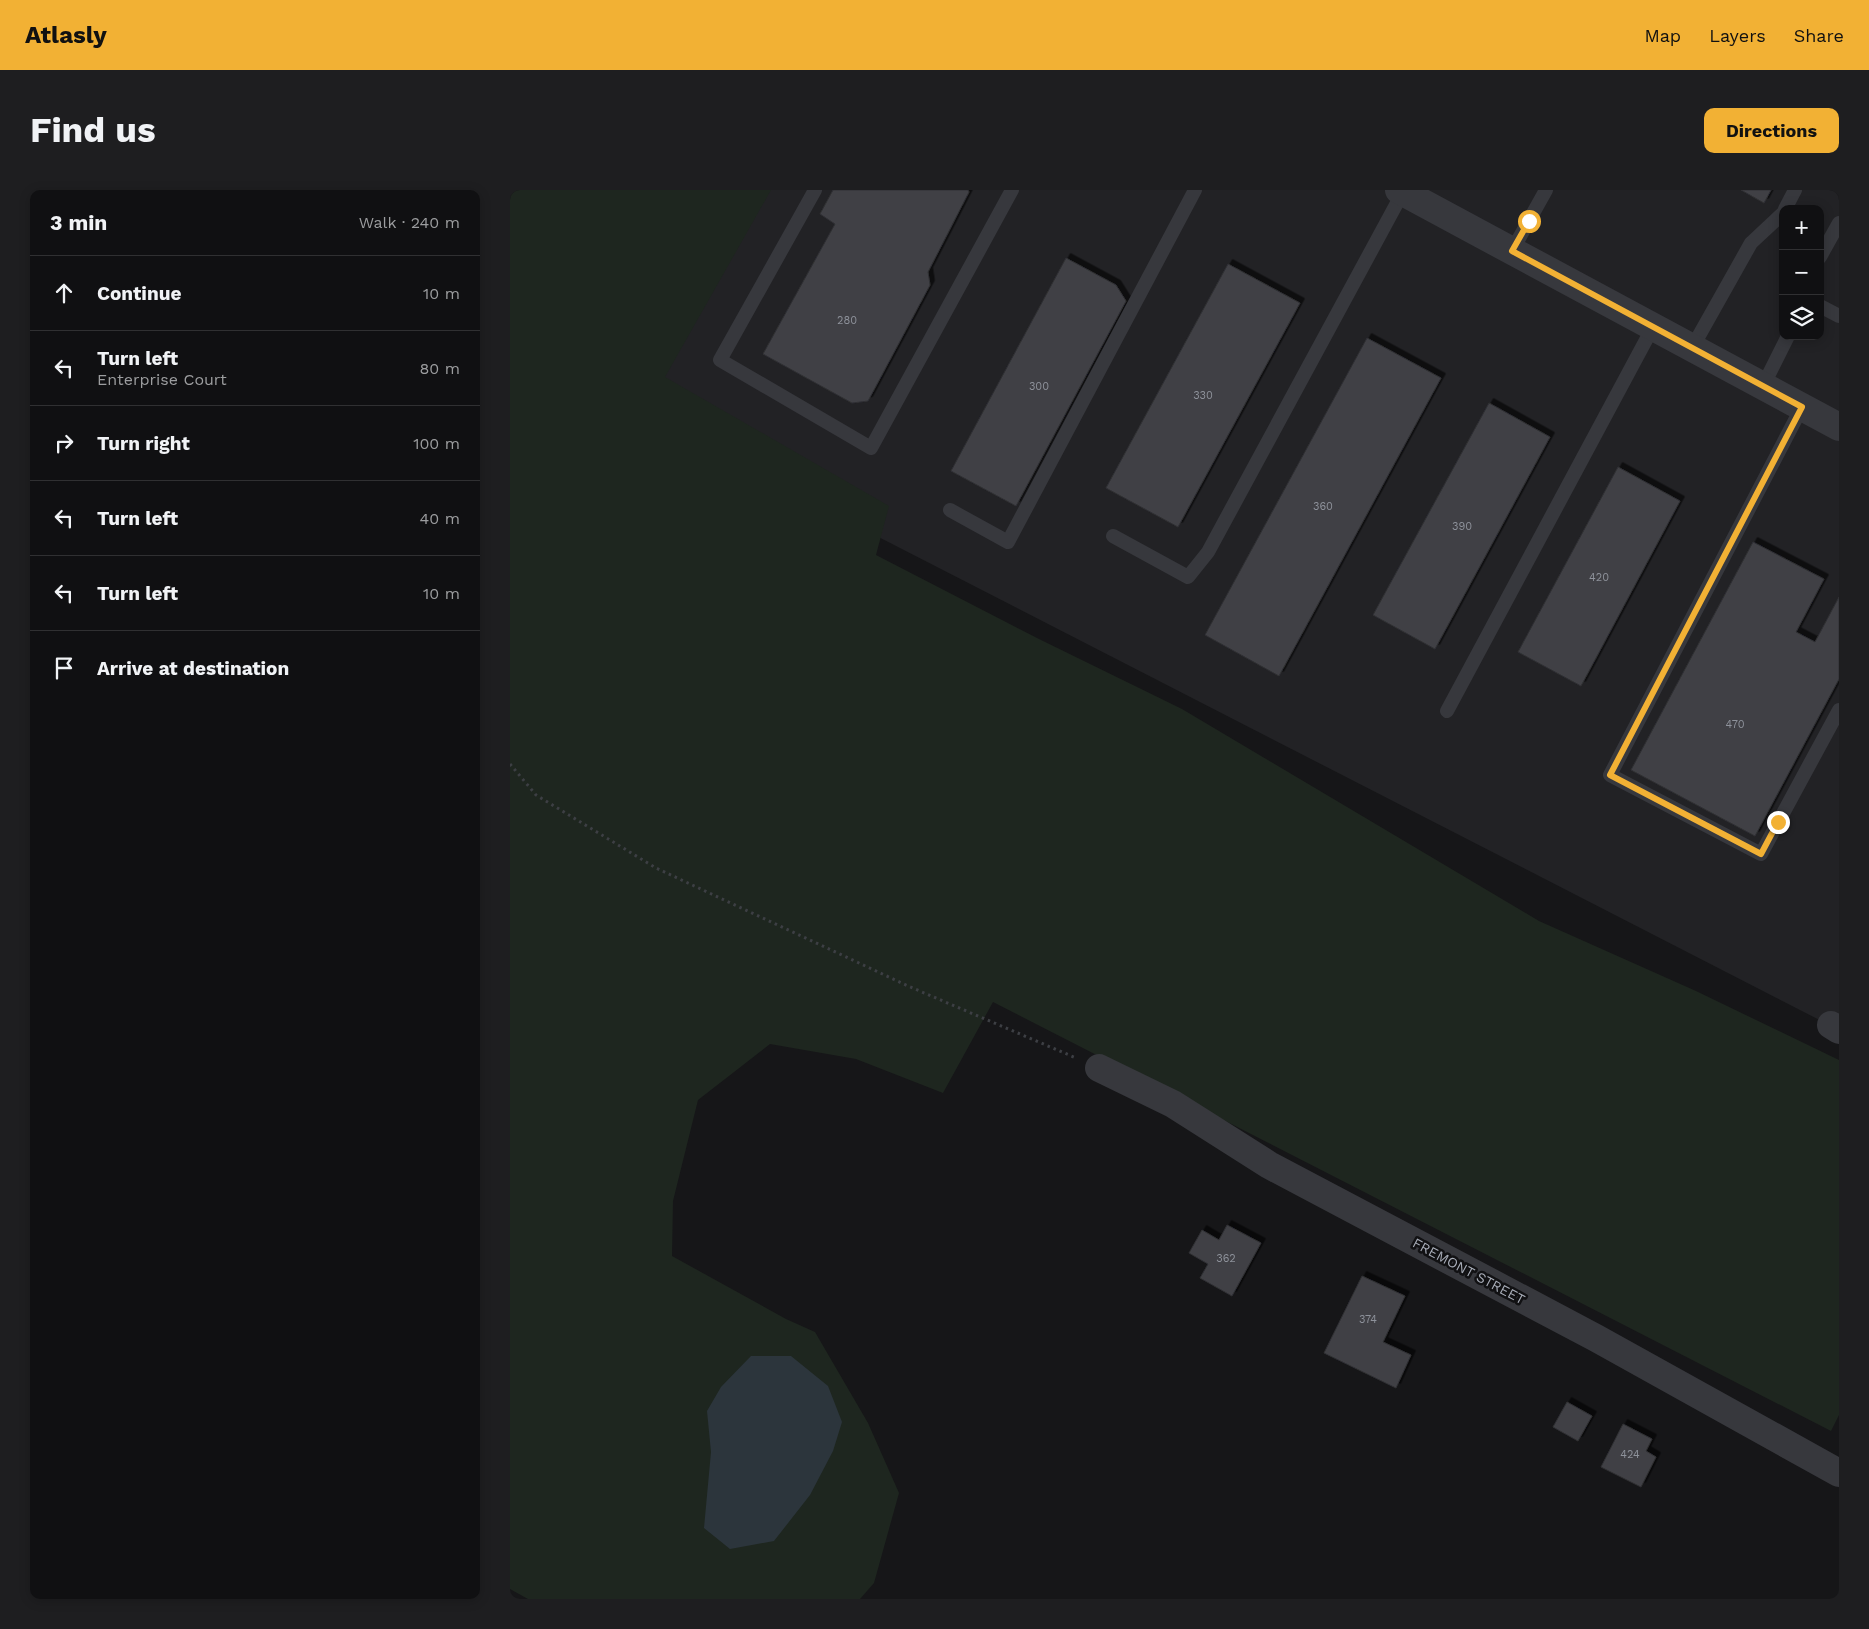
<!DOCTYPE html>
<html lang="en">
<head>
<meta charset="utf-8">
<style>
  :root { --surface:#101012; --page:#1e1e20; --text:#f1f3f6; --muted:#9c9d9f; --line:#303032; --accent:#f2b134 }
  body { margin:0; font-family:"Work Sans",sans-serif; background:var(--page); color:var(--text) }
  .controls { position:absolute; right:15px; top:15px; display:grid; overflow:hidden; border-radius:10px; box-shadow:0 2px 12px #0003 }
  .controls button { width:45px; height:45px; display:grid; place-items:center; padding:0; border:0; border-bottom:1px solid var(--line); background:var(--surface); color:var(--text); font:25px sans-serif }
  .stop { position:absolute; width:15px; height:15px; margin:-11px; border:4px solid #f2b134; border-radius:50%; background:#fff }
  .stop.end { background:#f2b134; border-color:#fff; box-shadow:0 1px 5px #0008 }
  .list { margin:0; padding:0; list-style:none }
  h2 { display:flex; justify-content:space-between; align-items:center; height:65px; margin:0; padding:0 20px; font-size:21px }
  h2 small { font-size:16px; font-weight:400; color:var(--muted) }
  .list li { display:grid; grid-template-columns:32px 1fr auto; gap:15px; align-items:center; box-sizing:border-box; height:75px; padding:0 20px; border-top:1px solid var(--line) }
  .list b { display:block; font-size:19px; white-space:nowrap }
  .list p { margin:0; font-size:16px; white-space:nowrap; color:var(--muted) }
  .list em { font-size:16px; font-style:normal; color:var(--muted) }
  .icon { flex:none; width:28px; height:28px; fill:none; stroke:currentColor; stroke-width:2; stroke-linecap:round; stroke-linejoin:round }
  .map { position:relative; flex:none; width:1329px; height:1409px; overflow:hidden; border-radius:10px }
  header { display:flex; align-items:center; gap:30px; box-sizing:border-box; height:70px; padding:0 25px; background:var(--accent); color:#111 }
  header strong { font-size:24px }
  nav { display:flex; gap:28px; margin-inline-start:auto; font-size:18px }
  .intro { display:flex; align-items:center; justify-content:space-between; box-sizing:border-box; height:120px; padding:0 30px }
  h1 { margin:0; font-size:35px }
  .button { padding:12px 22px; border-radius:10px; background:var(--accent); color:#111; font-size:18px; font-weight:700 }
  main { display:flex; gap:30px; padding:0 30px }
  aside { flex:1; background:var(--surface); border-radius:10px; box-shadow:0 2px 12px #0003 }
  .map>svg:first-child { display:block }
</style>
</head>
<body>
<header>
<strong>Atlasly</strong>
<nav><a>Map</a><a>Layers</a><a>Share</a></nav>
</header>
<div class="intro"><h1>Find us</h1><a class="button">Directions</a></div>
<main>
<aside>
<h2>3 min<small>Walk · 240 m</small></h2>
<ul class="list">
<li><svg class="icon" aria-label="ahead" viewBox="0 0 24 24"><path d="M12 20V5M6 11l6-6 6 6"/></svg><div><b>Continue</b></div><em>10 m</em></li>
<li><svg class="icon" aria-label="left" viewBox="0 0 24 24"><path d="M17 20v-9H6M10 6l-5 5 5 5"/></svg><div><b>Turn left</b><p>Enterprise Court</p></div><em>80 m</em></li>
<li><svg class="icon" aria-label="right" viewBox="0 0 24 24"><path d="M7 20v-9h11M14 6l5 5-5 5"/></svg><div><b>Turn right</b></div><em>100 m</em></li>
<li><svg class="icon" aria-label="left" viewBox="0 0 24 24"><path d="M17 20v-9H6M10 6l-5 5 5 5"/></svg><div><b>Turn left</b></div><em>40 m</em></li>
<li><svg class="icon" aria-label="left" viewBox="0 0 24 24"><path d="M17 20v-9H6M10 6l-5 5 5 5"/></svg><div><b>Turn left</b></div><em>10 m</em></li>
<li><svg class="icon" aria-label="arrive" viewBox="0 0 24 24"><path d="M6 21V4h12l-3 4 3 4H6"/></svg><div><b>Arrive at destination</b></div></li>
</ul>
</aside>
<div class="map">
<svg width="1329" height="1409" viewBox="0 0 1329 1409">
  <defs>
    <filter id="shadow"><feDropShadow dx="4.5" dy="-4.5" stdDeviation="0" flood-color="#0009"/></filter>
  </defs>
  <rect width="100%" height="100%" fill="#161618"/>
  <path fill="#222225" fill-rule="evenodd" d="M245,0H1329V840L123,221ZM1273,19H1310V146H1273Z"/>
  <path fill="#1e261f" d="M0,0H261L155,187L379,316L366,365L529,449L672,519L1029,731L1186,801L1329,870V1225L1321,1241L483,812L433,903L346,869L260,854L188,910L163,1011L162,1066L276,1129L305,1142L358,1233L389,1303L364,1393L350,1409H18L0,1399Z"/>
  <path fill="#2c353c" d="M241,1166H281L318,1196L332,1232L323,1261L300,1305L264,1351L220,1359L194,1338L201,1262L197,1221L211,1197Z"/>
  <path fill="#404145" stroke="#303034" filter="url(#shadow)" d="M323,0H458L459,2L418,82L420,95L358,211L342,213L253,164L325,34L310,24Z
    M1231,0H1261L1254,13Z
    M556,68L606,95L616,111L506,316L441,281Z
    M718,74L790,113L668,337L596,298Z
    M857,148L931,188L769,486L695,445Z
    M979,213L1040,247L925,459L863,425Z
    M1108,277L1170,311L1071,496L1008,462Z
    M1243,352L1314,389L1286,442L1305,452L1329,407V489L1245,646L1121,580Z
    M717,1035L751,1053L722,1106L690,1088L698,1074L679,1063L692,1040L709,1050Z
    M852,1086L895,1106L873,1152L901,1165L886,1198L814,1163Z
    M1057,1212L1082,1226L1068,1251L1043,1237Z
    M1113,1234L1142,1249L1136,1261L1146,1267L1131,1297L1091,1277Z"/>
  <g fill="none" stroke-linecap="round" stroke-linejoin="round">
    <path stroke="#3d3f44" stroke-width="3" stroke-dasharray="2.5 4" stroke-linecap="butt" d="M0,574L26,605L146,678L398,796L566,868"/>
    <path stroke="#37383d" stroke-width="14" d="M305,0L210,170L361,258L502,0
      M1275,19L1285,0
      M1002,61L1036,0
      M1310,67L1329,33
      M1310,116L1329,126
      M1182,158L1241,53L1273,23
      M1253,196L1278,146
      M1292,217L1100,585L1251,664L1329,520
      M440,320L498,352L685,0
      M603,346L678,387L698,362L893,2
      M937,521L1143,137"/>
    <path stroke="#37383d" stroke-width="28" d="M889,0L1329,237
      M1321,835L1329,840
      M589,878L663,914L759,975L1086,1148L1329,1283"/>
  </g>
  <g fill="none" stroke-linecap="round" stroke-linejoin="round">
    <path stroke="#f2b134" stroke-width="6" d="M1019,31L1002,61L1292,217L1100,585L1251,664L1268,632"/>
  </g>
  <g text-anchor="middle" stroke-width="5" stroke-linejoin="round" paint-order="stroke">
    <g font-size="11" fill="#8e929b">
      <text x="337" y="134">280</text>
      <text x="529" y="200">300</text>
      <text x="693" y="209">330</text>
      <text x="813" y="320">360</text>
      <text x="952" y="340">390</text>
      <text x="1089" y="391">420</text>
      <text x="1225" y="538">470</text>
      <text x="716" y="1072">362</text>
      <text x="858" y="1133">374</text>
      <text x="1120" y="1268">424</text>
    </g>
    <g font-size="14" fill="#a8adb8" stroke="#111113">
      <text transform="translate(959 1081) rotate(28)" y="5">FREMONT STREET</text>
    </g>
  </g>
</svg>
<div class="controls">
<button>+</button>
<button>−</button>
<button><svg class="icon" aria-label="layers" viewBox="0 0 24 24"><path d="M12 4l9 5-9 5-9-5zM3 14l9 5 9-5"/></svg></button>
</div>
<div class="stop" style="left:1019px;top:31px"></div>
<div class="stop end" style="left:1268px;top:632px"></div>
</div>
</main>
</body>
</html>
